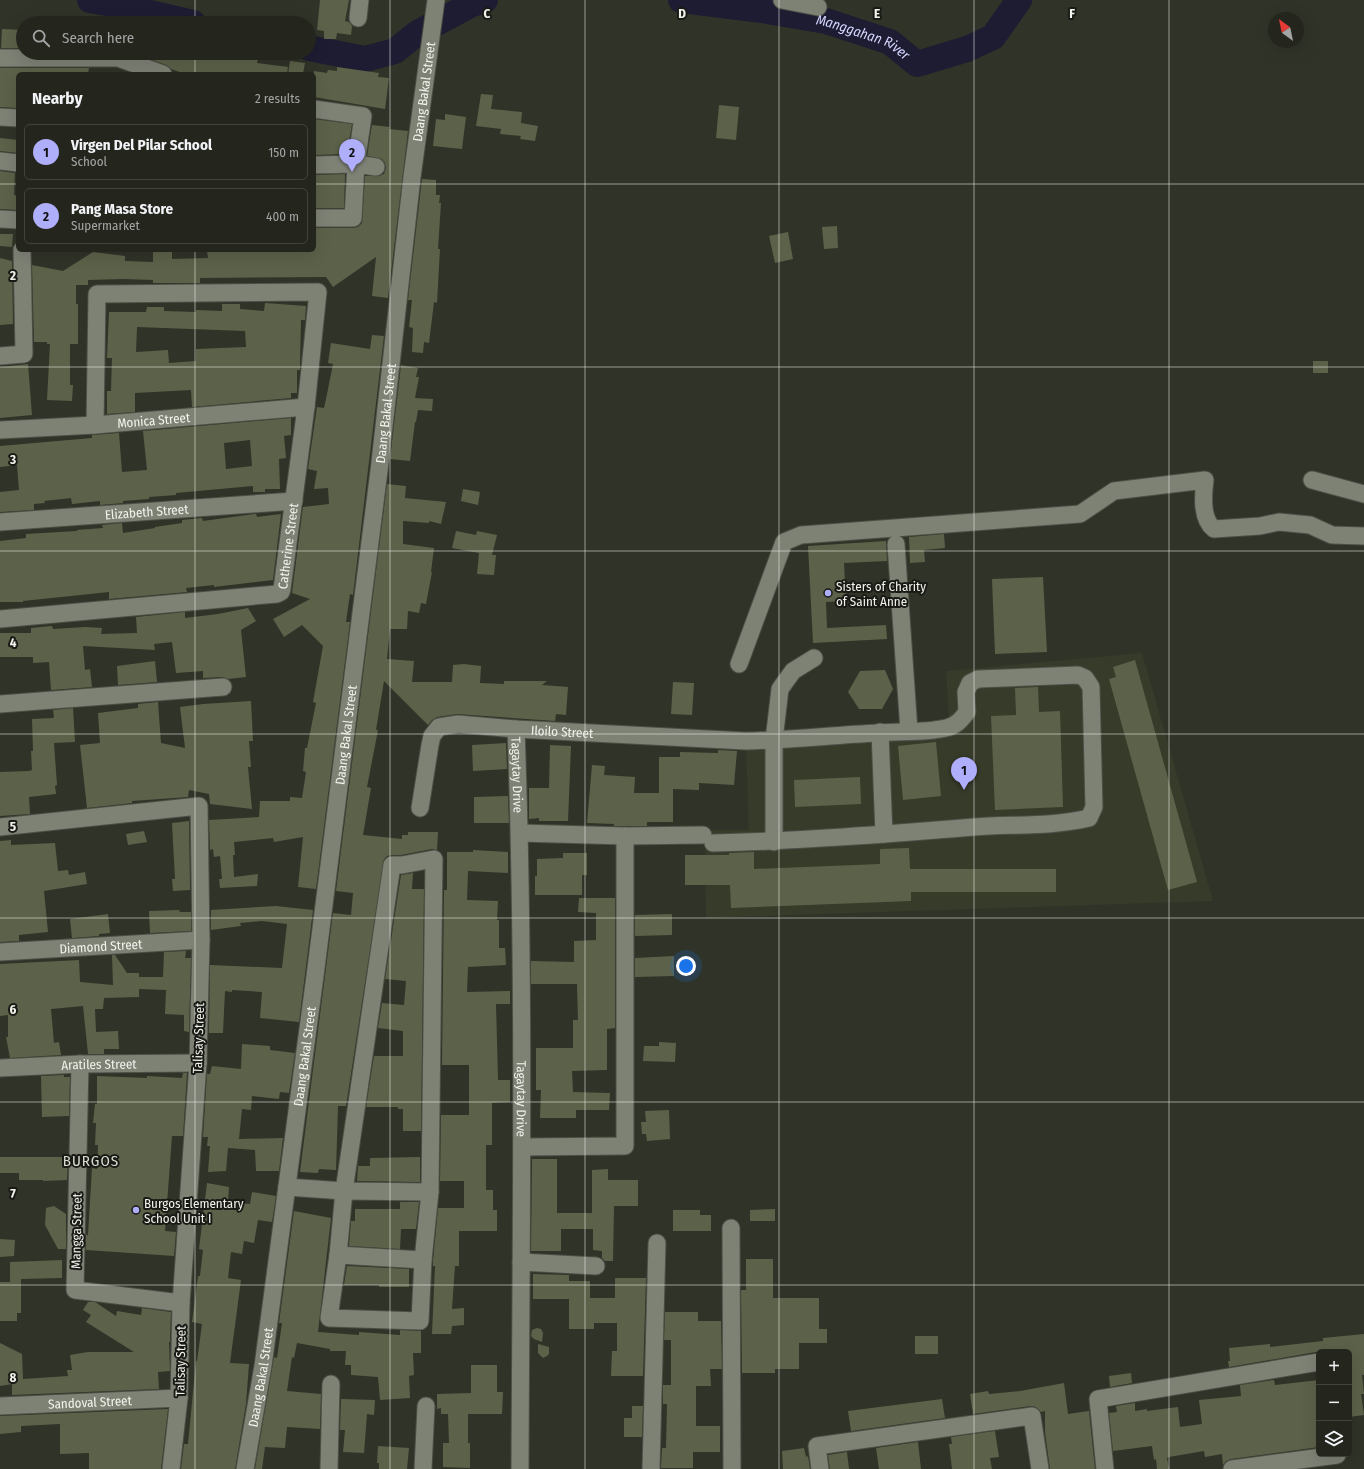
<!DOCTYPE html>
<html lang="en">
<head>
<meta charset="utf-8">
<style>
  :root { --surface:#24261e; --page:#30322b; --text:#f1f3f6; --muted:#a3a5a4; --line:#41433c; --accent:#afaefa }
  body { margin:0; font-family:"Fira Sans Condensed",sans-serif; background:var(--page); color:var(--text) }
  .controls { position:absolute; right:12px; bottom:12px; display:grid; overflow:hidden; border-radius:6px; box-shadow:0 4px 16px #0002 }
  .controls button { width:36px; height:36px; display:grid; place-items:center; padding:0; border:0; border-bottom:1px solid var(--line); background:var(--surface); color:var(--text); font:20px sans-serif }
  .compass { position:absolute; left:1268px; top:12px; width:36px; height:36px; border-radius:50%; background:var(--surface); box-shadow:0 4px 16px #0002; rotate:327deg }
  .you { position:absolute; left:686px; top:966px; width:14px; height:14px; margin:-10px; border:3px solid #fff; border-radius:50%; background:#1a73e8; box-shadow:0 0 0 6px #1a73e833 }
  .badge { display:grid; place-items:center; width:26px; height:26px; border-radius:50%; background:var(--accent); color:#111; font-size:13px; font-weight:700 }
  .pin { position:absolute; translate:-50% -33px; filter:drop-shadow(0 1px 2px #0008) }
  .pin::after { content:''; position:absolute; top:21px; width:14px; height:12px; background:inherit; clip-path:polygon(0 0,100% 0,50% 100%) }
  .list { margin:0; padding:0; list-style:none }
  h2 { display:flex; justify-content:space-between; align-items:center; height:52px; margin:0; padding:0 16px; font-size:17px }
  h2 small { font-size:13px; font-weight:400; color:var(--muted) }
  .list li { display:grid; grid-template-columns:26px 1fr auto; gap:12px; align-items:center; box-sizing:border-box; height:56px; margin:0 8px 8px; padding:0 8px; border:1px solid var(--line); border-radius:6px }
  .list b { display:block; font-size:15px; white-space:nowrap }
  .list p { margin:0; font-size:13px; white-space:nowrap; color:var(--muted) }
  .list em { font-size:13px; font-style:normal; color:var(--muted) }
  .icon { flex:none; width:22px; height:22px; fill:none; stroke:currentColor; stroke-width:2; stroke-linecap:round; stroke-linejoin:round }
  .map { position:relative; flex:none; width:1364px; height:1469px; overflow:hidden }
  .search { position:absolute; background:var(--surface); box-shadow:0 4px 16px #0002; left:16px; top:16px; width:300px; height:44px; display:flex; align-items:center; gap:10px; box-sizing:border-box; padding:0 14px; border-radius:22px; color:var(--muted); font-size:15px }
  .panel { position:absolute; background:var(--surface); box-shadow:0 4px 16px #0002; left:16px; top:72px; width:300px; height:180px; border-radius:6px }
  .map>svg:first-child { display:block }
</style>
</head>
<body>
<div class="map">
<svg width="1364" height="1469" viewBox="0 0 1364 1469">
  <rect width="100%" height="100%" fill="#303328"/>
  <path fill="#373b2a" d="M1142,653L1213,901L706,918L705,830H749L746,749L950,734L946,671Z"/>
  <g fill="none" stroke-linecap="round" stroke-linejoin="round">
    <g stroke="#1d1c32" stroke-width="26">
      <path d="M90,0L107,3L193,23"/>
      <path id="s1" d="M681,0L762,10L826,21L890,42L917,64L967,49L993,37L1019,0"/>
      <path d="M309,48L365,59L395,51L416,34L472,4L485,0"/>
    </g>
  </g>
  <path fill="#5c6249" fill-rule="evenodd" d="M320,0H349L345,21L349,22L352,26L351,35L337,33L336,39H324V31L317,30Z
    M2,29L23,30V48H1Z
    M134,53H224L258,58L257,63L288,67L287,74H185L171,69L166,65Z
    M290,61L305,63L303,74H288Z
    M337,67L379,73L378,77L389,78L385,109L314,97V71L327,73L328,70L337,71Z
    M0,68H89L88,74H18V108L0,107Z
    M481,94L493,95L491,109L522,112L521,123L538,126L535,141L520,139L521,136L500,134L501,129L476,126Z
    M719,105L739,107L736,140L716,138Z
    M445,114L466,117L462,149L433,146L436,119L445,120Z
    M314,119L352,124L347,154L314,155Z
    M372,125L390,127L389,129L408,131L388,298L372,296L376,257L333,287L326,277L200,278V283H153V280L123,279L88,280V285H76V304H78V344H70V385H73L72,401L47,400L50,344H47V342H34L32,265L63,271L93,252L125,256V261L153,262V252H172V259L208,258L207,251L314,250V228H353L358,227L362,223L365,176H379L384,174L386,168L385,163L382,159L367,156Z
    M0,138L18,140V153L0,151Z
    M0,171L15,173L14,195L18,196V210L0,209Z
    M345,174L344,208H314V175Z
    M422,179L436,180V195H440L439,203H441L438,249H440L437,303L434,302L429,343L424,342L423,353L412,352L413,328L409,327L412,300H408Z
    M837,226L838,248L824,249L822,227Z
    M788,232L793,259L775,263L769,236Z
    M0,234H13L12,247L0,246Z
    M0,258L12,261L13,324L0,325Z
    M265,303L306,306L305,320H301L300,364V370H297V393H291V398L192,407L191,390L135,393V412L107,414V391H111L112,358H107L109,312H146L147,307H164V311L196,312V310L222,311V304H240V309L264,311ZM137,327L245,331L246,347L196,349V361L169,363L168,350L136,352Z
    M372,335L384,336L353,595L350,594L346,622H350L316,889L298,887L303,837L274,842L273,838L234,842L235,855H233L234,877L258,874L257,886L220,888L219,879H222L220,856L214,857L213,849L210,850L209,820L259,817L260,801H290V797L302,798L306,772L303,771L305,748H307L316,703L313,702L323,646L302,625L284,637L273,619L310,599L292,593L303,507L329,504L328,488L314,489L317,471L308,469L317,407L324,408L327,394L333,364L328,363L331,343L370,349Z
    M1313,361H1328V373H1313Z
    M28,364L32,415L0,418V367Z
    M401,365L418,368L416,377H419L415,398L433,399L432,411L418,410L416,422H415L410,461L390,459Z
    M291,418V435L284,436L286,458L279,459L280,489H265V492H253V486L176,493V495L149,497V499L123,501V503L100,505V501L72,504L71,498L44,501L45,503L34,504V510L0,512V492L19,490L17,465L0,467V446L92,438V435L119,433L122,472L147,470L143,431ZM250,440L252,466L226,469L224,443Z
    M387,484L406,486L405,498L446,502L441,524L429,521V523L403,521V544L434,548L431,572H432L426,604L421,603L419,613L408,611L407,629H390L387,659L414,661L412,682H452L453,665L464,664L481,666L480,683L504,684V681H547L542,685L568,687L566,715L556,714L555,721L457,714L437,717L432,720L428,725L384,681L376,730H378L367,787L371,788L363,835L402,839V835H408V832H438L437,850L432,849L401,855H392L387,856L384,859L346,1106H338L336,1170L319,1169L318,1173L300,1172L333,913L351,915L353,893L336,891Z
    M463,489L480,492L478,505L461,501Z
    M254,514H256L257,517L281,514L273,580L214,587V585L186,588L187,592L109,599V592L23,601V602H0V541L26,538V534L77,531V530L103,528L102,525L122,523L123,533L155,528V527L182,523V520L202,518L203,521Z
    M456,531L476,535L477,531L497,535L492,555H496L494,575L477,574L479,553L452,548Z
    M944,534L945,548L924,550L925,562L910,563L909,537Z
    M886,541L887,561L844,563L846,601L826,602L827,628L886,625L887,639L813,643L808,546Z
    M1043,577L1047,652L995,654L992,579Z
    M248,608L256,621L241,630L246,677L228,679L222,677L203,678V671L176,673L172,642L154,644L155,650L83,646L85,670L90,669L92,687L51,690L49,662L33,663V657H0V633H31V628L52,626L53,629L85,627L102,628L101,634L137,633L136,617L185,612V618L218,614Z
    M1135,660L1197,882L1168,890L1109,679L1116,677L1113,667Z
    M155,661L157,682L118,685L117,666Z
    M885,670L893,689L882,709H859L848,692L860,671Z
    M673,682L694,683L692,715L671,714Z
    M1038,687L1039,712L1060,711L1063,807L995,810L991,716L1016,715L1015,688Z
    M251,701L253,741H249L251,767H248L252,809L210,804L209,794L189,790L188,797L132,801V803L87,808L80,745L100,743L98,713L138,708V704L158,702L161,743L185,748L180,707L203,704Z
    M73,708L75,742L54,743L57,785L55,786L56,794L29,797L30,814L0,816V772L29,771L32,770L31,751H33L32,719L53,718L54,717L53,710Z
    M936,742L941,796L903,800L898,746Z
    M506,743L507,769L473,771L472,745Z
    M550,745L571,746L568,821H539V818L529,819V788H549Z
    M718,750L737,751L734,785L699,783V790L673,789V822H647V826H614V824L587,823L592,765L605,766L604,775L635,777L634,793H659V757H680V752L718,753Z
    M860,777L861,804L795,807L794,780Z
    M508,796L509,823H474V797Z
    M189,821L190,890L173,891L172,879H175L172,823Z
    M144,831L147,842L128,845L126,834Z
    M11,840V845L55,843L58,871L68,870L69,875L85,872L87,884L44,891L48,932L19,935V941L0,942V841Z
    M909,848L910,869H1056V892H911V901L731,908L730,885H685V855H729V853L754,852V869L880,864V849Z
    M473,850L508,852V873L468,871L467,900L498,901L497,920H499V948H505L506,965L468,967L467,992L510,991V1004H496L498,1080H510V1102L492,1103V1145H486V1190H493V1210H497V1231H459V1266H455L452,1309L464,1308V1325L452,1326L451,1334H432L435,1266H433V1261L438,1208H464V1181H440L441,1115H469V1065H442L444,890H447V852H473Z
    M563,853H587V875H582V895H535V876H537V859L563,858Z
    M413,873L412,889H424L421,1131H403V1109H398V1107H366L374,1056H403V1031L378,1028L382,1003L404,1005L406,981L385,979L401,875Z
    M579,898H615V1028L607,1029V1070L572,1071L573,1092L610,1093L609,1110H576V1118H540L541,1090H536V1048H573V1020H578L577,984H531V961L574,962V941L596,940V913L578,912Z
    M276,906L313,910L299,1022L260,1018L262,992L232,990V992L225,991L223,1033H209L210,965L282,968L287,924L262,921L240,923L241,926L211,930V910Z
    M179,910L180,912H191V931L150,933L149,911Z
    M108,914L110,933L99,934V936L72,938L70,919Z
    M672,914V935L635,936V915Z
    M186,951L185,958H191L189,1032L184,1031V1015L165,1014L166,990L139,989V997L104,998L103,1009H95L96,1032L118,1031L119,1049H104V1054H88L83,1006L51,1009L54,1043L59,1042L61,1055L10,1058L6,1037H8V1015L0,1016V964L79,960L80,982L113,985L112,955H115L127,973H139V977H163L164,952Z
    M674,956V976L635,977V958Z
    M659,1042L676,1043L675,1062L643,1061L644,1046H659Z
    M242,1044L270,1046V1050L295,1053L289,1093L280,1092L279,1099L252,1096L251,1110L242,1109L239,1139L283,1138L279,1171H256L255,1150L228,1148L226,1171L208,1172L210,1146H207L208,1137H203L207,1074H210L212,1066L241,1069Z
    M183,1073H187L183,1136H172L165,1231L176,1232L174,1256L86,1250V1235H88L92,1168L97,1169L98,1145H95L96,1123H93L95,1104H97V1076L147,1078V1076L182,1078Z
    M64,1075V1077H70L69,1116L42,1117L41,1076Z
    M669,1110L670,1139L647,1141L646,1134H642L641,1122H646L645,1111Z
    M0,1157H68L67,1180L43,1181V1180H19V1173H0Z
    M420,1157V1182L357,1181L358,1166H370V1158Z
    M532,1159H557V1213H592V1170L608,1169V1180H638V1206H614L613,1261H605L602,1258V1251L593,1250V1229H561V1251H531Z
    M207,1183L229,1187L228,1202L250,1204L252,1192L276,1196L272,1222L258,1220L254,1243L244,1241L242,1254L231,1252L228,1278L241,1280L230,1363L249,1364L246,1404L235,1469H181L184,1444H188L196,1361H197L202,1324L192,1322L198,1276H200L203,1250L199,1249Z
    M400,1202H419L416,1229H401L400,1249L349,1246L351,1221H355V1209H400Z
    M54,1206L66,1214V1249H58L45,1225L46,1208Z
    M775,1209V1221H750V1210Z
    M673,1210H700V1215H711V1231H673Z
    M294,1211L331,1218L318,1332L359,1335V1332L400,1335V1330L421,1331V1353H413L414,1375L409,1376L410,1398L380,1400L378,1377L351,1375V1365H345L346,1351H330V1349L297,1343L294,1358L292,1357L287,1391L321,1394L320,1429L287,1427L285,1448L265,1447L262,1469H255L274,1357L277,1358L282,1323H279Z
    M0,1239L15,1240L14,1256L0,1257Z
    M746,1259H773V1298H819V1329H827V1343H799V1369H775V1373H742L741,1290H746Z
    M62,1260V1278L21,1279V1313H17V1321H0V1282H10V1262Z
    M347,1266L409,1269V1287H379V1285H344Z
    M533,1274L569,1275V1281H590V1298H615V1278H646L643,1376H611L612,1351H617V1323H594V1329H569V1299H533Z
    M88,1302H95L116,1316L117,1311L141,1315L142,1308L171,1312L170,1342H169L170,1371L158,1372L159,1389L12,1395V1384L0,1386V1343L22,1354L23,1379L68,1376L67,1370H72L70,1355L88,1352H134L86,1322L91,1315L83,1310Z
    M665,1312H698V1321H721L722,1369H710L711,1386H696V1426H720V1452H693V1468H661L662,1448H666L667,1404H663V1385H671V1340H664Z
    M537,1328L541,1329L543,1333L542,1342L534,1339L531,1336L532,1330Z
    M1364,1334V1375H1362L1364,1394H1361L1364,1415L1349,1417V1352H1316L1229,1367L1228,1361H1230L1229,1348L1270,1344V1347L1323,1341V1338Z
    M915,1336H938V1354H915Z
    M538,1344L549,1347V1354L547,1356L543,1358L538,1353Z
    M471,1365H497V1392H503L502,1414H468V1443H470V1468L443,1467V1443H449L448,1414H441V1408L437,1409V1394L471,1393Z
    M1131,1373L1132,1383L1110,1387L1109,1376Z
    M1274,1380L1275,1385L1319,1380V1447L1231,1459L1226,1461L1223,1465L1222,1454L1205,1457L1204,1451L1169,1457L1167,1458L1169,1469H1157L1156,1459L1154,1460L1152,1446L1113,1451L1109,1413L1117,1412L1116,1406L1135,1403V1411L1147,1409V1411L1178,1407L1180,1427L1202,1424L1199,1400L1241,1396L1240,1385Z
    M1064,1383L1068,1414L1089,1411L1095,1469H1050L1045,1432V1411L1041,1412L1036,1407L1031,1406L973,1414L970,1394L988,1391L989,1394L1020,1391Z
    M341,1399L375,1400L374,1415L367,1414L364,1453L343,1452L345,1430H340Z
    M942,1399L945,1418L851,1431L848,1411Z
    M632,1406H643L642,1437H624V1418H632Z
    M168,1409L161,1469H89V1453L60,1454V1424L21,1426V1432L0,1434V1416Z
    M995,1431L999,1457L990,1458L992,1469H952L949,1444H952L951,1437Z
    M918,1442L921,1469H879L876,1448Z
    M378,1446L409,1448L407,1469H379V1463H377Z
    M804,1448L806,1457L808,1456L810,1469H783L782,1451Z
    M847,1452L849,1469H830L828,1455Z"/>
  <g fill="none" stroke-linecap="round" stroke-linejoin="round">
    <defs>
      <g id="minor">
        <path d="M782,0L818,7"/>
        <path d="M358,18L360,0"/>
        <path d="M0,58H118L163,74"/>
        <path d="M314,109L363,116L356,164L353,218H314"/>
        <path d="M0,117L18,118"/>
        <path d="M0,161L18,163"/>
        <path d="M314,165L356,164L376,167"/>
        <path d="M0,219L18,220"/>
        <path d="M0,356L24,354L22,250"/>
        <path id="s2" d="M0,430L95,425L306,407"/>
        <path d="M1312,480L1364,494"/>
        <path id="s3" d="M0,522L294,501"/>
        <path d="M896,544L909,731"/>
        <path id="s4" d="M0,619L277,594L281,592L282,589L306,407L318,292L97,294L95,425"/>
        <path d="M739,664L784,542L801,535L1080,514L1114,491L1205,480C1203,495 1201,519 1214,529L1260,526L1279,522L1310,525L1332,535L1364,536"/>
        <path d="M0,704L223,687"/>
        <path id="s5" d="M516,729C525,976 521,1222 520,1469"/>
        <path d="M880,732L884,834"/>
        <path id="s6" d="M420,808L430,745L432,736L439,727L458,724L516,729L746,741C790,740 834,735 878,733C900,731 924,733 946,728C956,726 961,720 967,712L966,692L970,683L978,679L1078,675L1085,678L1091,687L1094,807L1089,818C1051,827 1012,824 974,827C887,834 800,841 713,843"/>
        <path d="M0,827L199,806L201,940L198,1063L181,1303L179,1398L171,1469"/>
        <path d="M520,833L625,836L703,835"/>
        <path d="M774,842V740L780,689L793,671L814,658"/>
        <path d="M434,859L430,1192L423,1260L420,1321L329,1318L338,1255L344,1191L392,865H402Z"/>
        <path id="s7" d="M0,952L201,940"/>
        <path d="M80,1064L75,1290L181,1303"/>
        <path id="s8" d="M0,1068L80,1064L198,1063"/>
        <path d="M522,1147L625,1146V836"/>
        <path d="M287,1187L344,1191L430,1192"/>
        <path d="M731,1228L732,1469"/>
        <path d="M338,1255L423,1260"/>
        <path d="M521,1262L596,1266"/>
        <path id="s9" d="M0,1406L179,1398"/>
        <path id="s10" d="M245,1469L263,1366L315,976L379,471L412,177L436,0"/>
        <path d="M329,1469L331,1384"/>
        <path d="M423,1469L426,1406"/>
        <path d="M651,1469L657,1243"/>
        <path d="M820,1469L817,1446L1032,1416L1040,1469"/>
        <path d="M1105,1469L1098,1399L1319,1362"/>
        <path d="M1232,1469L1337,1455"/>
      </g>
    </defs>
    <use href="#minor" stroke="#4c4f46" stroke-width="19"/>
    <use href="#minor" stroke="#7e8275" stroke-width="17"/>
  </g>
  <path fill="none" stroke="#f1f3ec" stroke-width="1" stroke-opacity="0.55" d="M195,0V23M390,0V1469M585,0V1469M779,0V1469M974,0V1469M1169,0V1469M195,53V74M0,184H18M314,184H1364M195,250V1469M0,367H1364M0,551H1364M0,734H1364M0,918H1364M0,1102H1364M0,1285H1364"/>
  <g fill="#afaefa" stroke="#191a15" stroke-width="1.5">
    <circle cx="828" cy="593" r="4"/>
    <circle cx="136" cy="1210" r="4"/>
  </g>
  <g text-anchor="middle" stroke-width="4" stroke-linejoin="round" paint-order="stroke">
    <g font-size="13" fill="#f1f3ec" stroke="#191a15">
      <text dy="5" stroke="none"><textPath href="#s10" startOffset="1389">Daang Bakal Street</textPath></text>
      <text dy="5" stroke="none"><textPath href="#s10" startOffset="1065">Daang Bakal Street</textPath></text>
      <text dy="5" stroke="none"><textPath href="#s2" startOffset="154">Monica Street</textPath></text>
      <text dy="5" stroke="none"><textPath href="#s3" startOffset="147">Elizabeth Street</textPath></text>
      <text dy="5" stroke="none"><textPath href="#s4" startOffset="329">Catherine Street</textPath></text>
      <text dy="5" stroke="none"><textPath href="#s6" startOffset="208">Iloilo Street</textPath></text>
      <text dy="5" stroke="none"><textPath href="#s10" startOffset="741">Daang Bakal Street</textPath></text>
      <text dy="5" stroke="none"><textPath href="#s5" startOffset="46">Tagaytay Drive</textPath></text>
      <text dy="5" stroke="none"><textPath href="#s7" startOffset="101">Diamond Street</textPath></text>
      <text transform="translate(198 1038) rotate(-88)" y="5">Talisay Street</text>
      <text dy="5" stroke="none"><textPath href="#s10" startOffset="417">Daang Bakal Street</textPath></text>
      <text dy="5" stroke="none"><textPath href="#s8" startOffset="99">Aratiles Street</textPath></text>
      <text dy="5" stroke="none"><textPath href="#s5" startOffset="370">Tagaytay Drive</textPath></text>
      <text transform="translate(76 1231) rotate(-89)" y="5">Mangga Street</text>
      <text transform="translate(180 1361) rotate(-89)" y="5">Talisay Street</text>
      <text dy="5" stroke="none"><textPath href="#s10" startOffset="93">Daang Bakal Street</textPath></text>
      <text dy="5" stroke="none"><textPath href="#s9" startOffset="90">Sandoval Street</textPath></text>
    </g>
    <g font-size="13" fill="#f1f3ec" stroke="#191a15" text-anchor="start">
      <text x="836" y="591">Sisters of Charity<tspan x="836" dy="15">of Saint Anne</tspan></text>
      <text x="144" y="1208">Burgos Elementary<tspan x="144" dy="15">School Unit I</tspan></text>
    </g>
    <g font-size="14" font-style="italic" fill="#d4d5fe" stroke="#191a15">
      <text dy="5" stroke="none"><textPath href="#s1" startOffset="187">Manggahan River</textPath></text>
    </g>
    <g font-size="15" letter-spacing="1" fill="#d9ddd0" stroke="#191a15">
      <text x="91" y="1166">BURGOS</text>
    </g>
  </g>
  <g font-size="13" text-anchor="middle" font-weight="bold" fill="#f1f3ec" stroke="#191a15" stroke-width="4" stroke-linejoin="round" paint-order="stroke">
    <text x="487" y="18">C</text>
    <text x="682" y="18">D</text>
    <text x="877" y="18">E</text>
    <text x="1072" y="18">F</text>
    <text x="13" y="280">2</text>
    <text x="13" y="464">3</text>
    <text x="13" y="647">4</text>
    <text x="13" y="831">5</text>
    <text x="13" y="1014">6</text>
    <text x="13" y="1198">7</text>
    <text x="13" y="1382">8</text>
  </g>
</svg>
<div class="controls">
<button>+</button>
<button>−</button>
<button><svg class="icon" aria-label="layers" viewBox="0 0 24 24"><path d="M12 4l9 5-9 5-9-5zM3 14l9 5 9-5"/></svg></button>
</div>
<svg class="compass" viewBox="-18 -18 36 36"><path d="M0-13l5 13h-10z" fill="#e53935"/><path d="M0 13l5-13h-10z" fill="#a3a5a4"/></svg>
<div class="you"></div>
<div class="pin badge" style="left:964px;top:790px">1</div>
<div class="pin badge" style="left:352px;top:172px">2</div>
<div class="search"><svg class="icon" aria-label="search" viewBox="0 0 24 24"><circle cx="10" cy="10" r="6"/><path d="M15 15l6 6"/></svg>Search here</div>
<section class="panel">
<h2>Nearby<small>2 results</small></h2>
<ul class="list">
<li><span class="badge">1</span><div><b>Virgen Del Pilar School</b><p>School</p></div><em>150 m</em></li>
<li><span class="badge">2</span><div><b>Pang Masa Store</b><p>Supermarket</p></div><em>400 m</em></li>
</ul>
</section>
</div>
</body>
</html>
